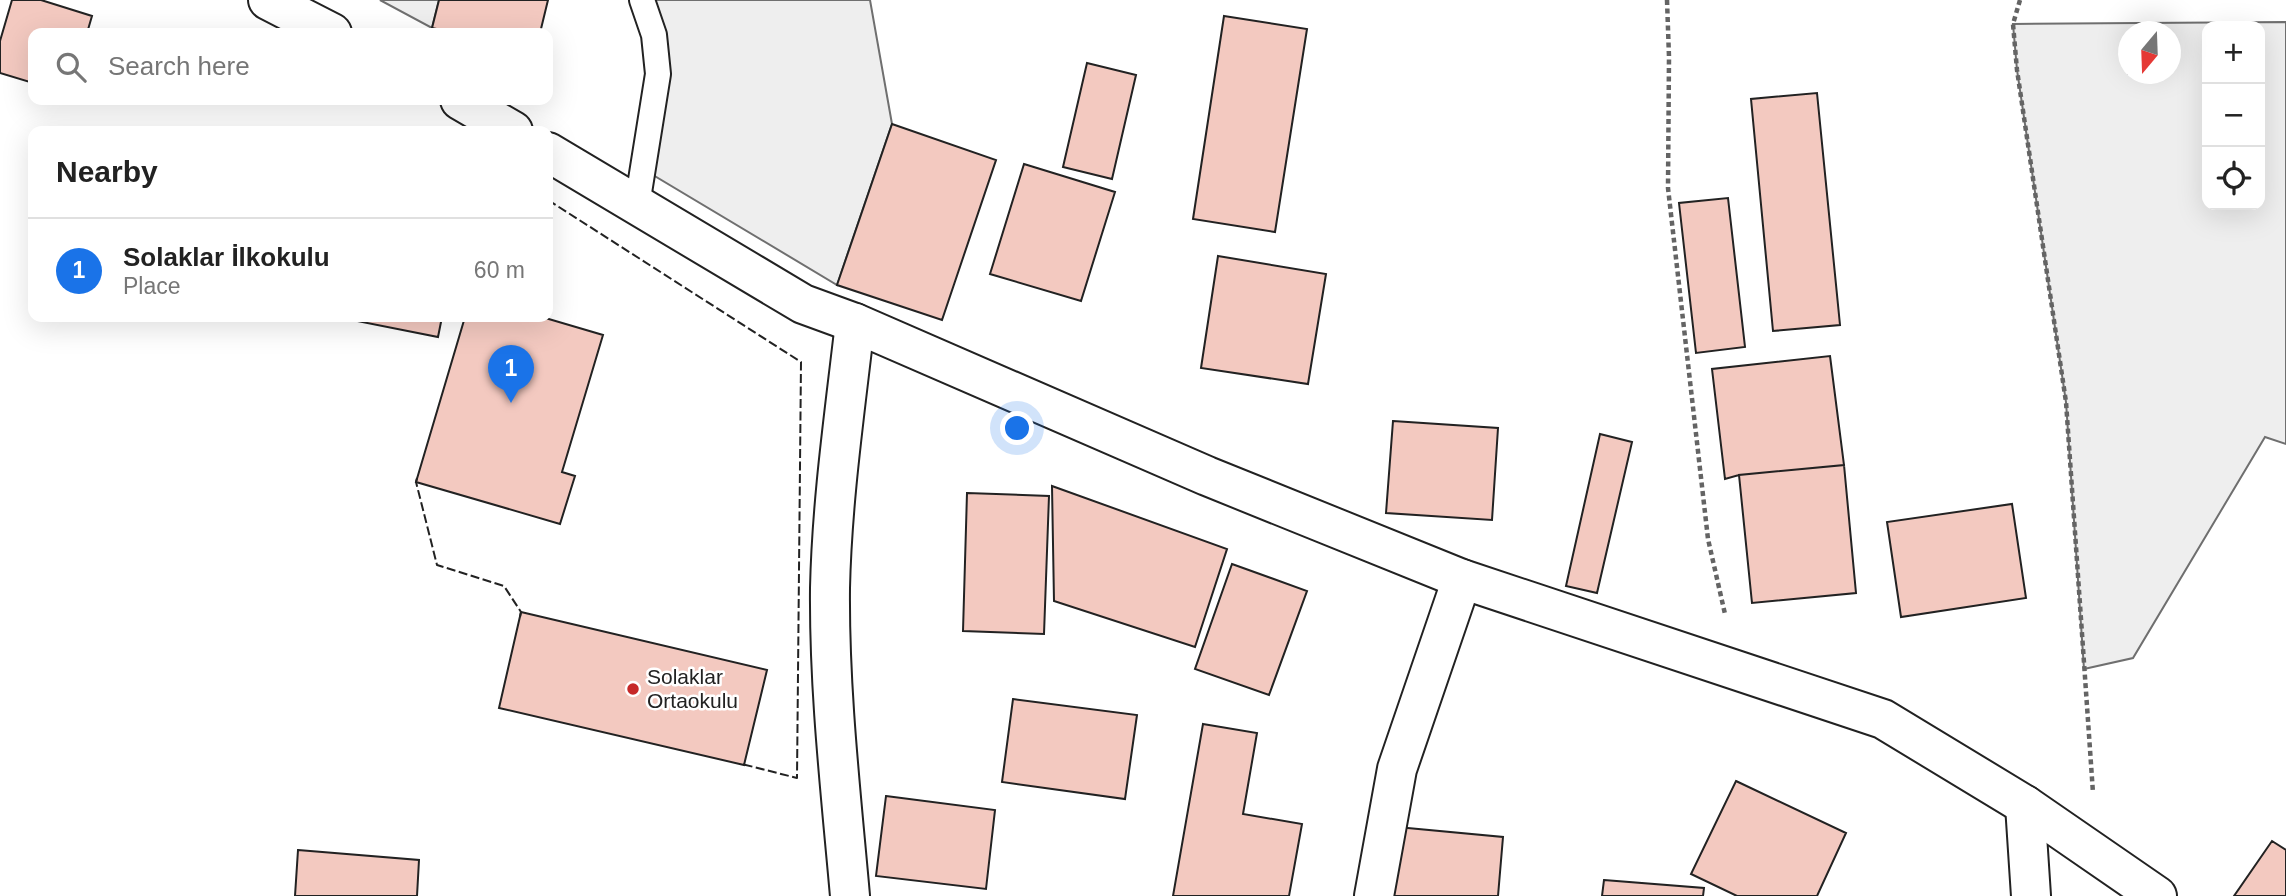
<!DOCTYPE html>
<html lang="en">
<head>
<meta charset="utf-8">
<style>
  :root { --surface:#fff; --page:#f2f2f2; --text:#222; --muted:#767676; --line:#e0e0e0; --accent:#1a73e8 }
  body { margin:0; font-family:Arial,sans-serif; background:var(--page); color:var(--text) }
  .controls { position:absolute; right:21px; top:21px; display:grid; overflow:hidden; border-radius:14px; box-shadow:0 7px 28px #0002 }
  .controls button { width:63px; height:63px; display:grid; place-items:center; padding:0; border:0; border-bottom:2px solid var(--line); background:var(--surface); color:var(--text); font:35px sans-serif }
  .compass { position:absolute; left:2118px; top:21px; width:63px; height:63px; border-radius:50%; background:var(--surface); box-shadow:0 7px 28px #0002; rotate:199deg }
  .you { position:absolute; left:1018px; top:429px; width:24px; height:24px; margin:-18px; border:5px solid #fff; border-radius:50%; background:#1a73e8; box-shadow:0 0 0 10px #1a73e833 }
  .badge { display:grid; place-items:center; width:46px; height:46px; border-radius:50%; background:var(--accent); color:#fff; font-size:23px; font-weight:700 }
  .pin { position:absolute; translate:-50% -58px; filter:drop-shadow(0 2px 4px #0008) }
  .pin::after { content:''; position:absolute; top:37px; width:24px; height:21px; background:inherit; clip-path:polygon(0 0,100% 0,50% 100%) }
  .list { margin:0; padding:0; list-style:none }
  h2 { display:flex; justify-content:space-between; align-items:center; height:91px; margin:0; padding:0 28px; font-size:30px }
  h2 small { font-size:23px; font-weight:400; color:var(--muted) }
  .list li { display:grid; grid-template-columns:46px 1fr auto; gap:21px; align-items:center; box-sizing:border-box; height:105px; padding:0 28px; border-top:2px solid var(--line) }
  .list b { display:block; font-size:26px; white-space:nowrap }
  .list p { margin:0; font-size:23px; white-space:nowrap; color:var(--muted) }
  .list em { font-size:23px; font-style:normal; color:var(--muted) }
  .icon { flex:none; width:38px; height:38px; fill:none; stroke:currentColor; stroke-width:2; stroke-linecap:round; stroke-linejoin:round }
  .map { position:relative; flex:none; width:2286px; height:896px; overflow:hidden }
  .search { position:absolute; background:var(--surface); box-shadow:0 7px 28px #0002; left:28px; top:28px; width:525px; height:77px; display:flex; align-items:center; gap:18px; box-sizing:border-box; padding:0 24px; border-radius:14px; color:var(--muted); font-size:26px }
  .panel { position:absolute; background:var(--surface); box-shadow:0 7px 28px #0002; left:28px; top:126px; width:525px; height:196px; border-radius:14px }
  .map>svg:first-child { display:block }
</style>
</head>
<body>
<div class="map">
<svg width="2286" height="896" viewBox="0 0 2286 896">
  <rect width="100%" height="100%" fill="#fff"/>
  <path fill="#eee" stroke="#6f6f6f" stroke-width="2" fill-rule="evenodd" d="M380,0H439L432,28Z
    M646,0H870L892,124L837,285L643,169L658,74Z
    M2286,22V444L2265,437L2133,658L2084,669L2066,402L2017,70L2013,24ZM2207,26H2260V205H2207ZM2128,32H2170V74H2128Z"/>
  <path fill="#f3c9c0" stroke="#222" stroke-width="2" d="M12,0H41L92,16L87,33H33V83L0,73V41Z
    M439,0H548L540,33H455L432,28Z
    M1224,16L1307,29L1275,232L1193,219Z
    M1087,63L1136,75L1112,179L1063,167Z
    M1817,93L1840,325L1773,331L1751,99Z
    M892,124L996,160L942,320L837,285Z
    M1024,164L1115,192L1081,301L990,274Z
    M1728,198L1745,347L1696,353L1679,203Z
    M1218,256L1326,274L1308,384L1201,368Z
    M357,317H442L438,337L357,321Z
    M465,317H542L603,335L562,472L575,476L560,524L416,482Z
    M1830,356L1844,465L1739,475L1725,479L1712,369Z
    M1393,421L1498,428L1492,520L1386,513Z
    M1600,434L1632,442L1597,593L1566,586Z
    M1844,465L1856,593L1752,603L1739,475Z
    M1052,486L1227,549L1195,647L1054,601Z
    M967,493L1049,496L1044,634L963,631Z
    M2012,504L2026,598L1901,617L1887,522Z
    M1232,564L1307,591L1269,695L1195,669Z
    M521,612L767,670L744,765L499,708Z
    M1013,699L1137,715L1125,799L1002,782Z
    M1203,724L1257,733L1243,814L1302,824L1289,896H1173Z
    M1736,781L1846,833L1817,896H1737L1691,874Z
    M886,796L995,810L986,889L876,876Z
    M1397,827L1503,837L1498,896H1391Z
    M2272,841L2286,850V896H2234Z
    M298,850L419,860L417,896H295Z
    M1604,880L1704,888L1703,896H1602Z"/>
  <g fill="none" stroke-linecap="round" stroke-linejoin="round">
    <defs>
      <path id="lane" d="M637,205L658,74L654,35L642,0"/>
      <path id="street" d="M2025,805L2031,896
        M850,896C841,794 829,691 830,588C832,499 845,411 855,323
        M1374,896L1397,769L1462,579"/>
      <path id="secondary" d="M268,0L332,33
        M460,100L513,131
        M548,152L803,304L855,323L1207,476L1462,579L1883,719L2025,805L2157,896"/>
    </defs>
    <use href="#lane" stroke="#222" stroke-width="28"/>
    <use href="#street" stroke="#222" stroke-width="42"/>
    <use href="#secondary" stroke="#222" stroke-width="42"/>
    <path stroke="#646464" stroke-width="4.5" stroke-dasharray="5 3.5" stroke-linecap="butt" d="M1667,0L1669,57L1668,188L1708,539L1725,614
      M2020,0L2013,24L2017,70L2066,402L2093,793"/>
    <use href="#lane" stroke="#fff" stroke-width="24"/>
    <use href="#street" stroke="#fff" stroke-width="38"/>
    <use href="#secondary" stroke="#fff" stroke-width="38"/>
    <path stroke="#222" stroke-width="2" stroke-dasharray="9 3.5" stroke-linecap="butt" d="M548,200L801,362L797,778L742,764
      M417,478L416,482L437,565L504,586L521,612L520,617"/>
  </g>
  <circle fill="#c62828" stroke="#fff" stroke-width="2.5" cx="633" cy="689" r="7"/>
  <g text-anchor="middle" stroke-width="5" stroke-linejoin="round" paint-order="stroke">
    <g font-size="21" fill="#222" stroke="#fff" text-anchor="start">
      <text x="647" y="684">Solaklar<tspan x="647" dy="24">Ortaokulu</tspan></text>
    </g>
  </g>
</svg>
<div class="controls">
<button>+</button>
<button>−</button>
<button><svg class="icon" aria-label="locate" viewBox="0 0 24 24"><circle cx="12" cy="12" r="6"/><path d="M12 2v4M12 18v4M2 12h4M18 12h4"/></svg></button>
</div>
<svg class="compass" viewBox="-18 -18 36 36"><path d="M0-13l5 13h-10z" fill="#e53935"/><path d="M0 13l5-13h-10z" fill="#767676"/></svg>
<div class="you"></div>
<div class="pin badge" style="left:511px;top:403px">1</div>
<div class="search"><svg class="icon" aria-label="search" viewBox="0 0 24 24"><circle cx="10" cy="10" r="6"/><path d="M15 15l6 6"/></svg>Search here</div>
<section class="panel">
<h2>Nearby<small></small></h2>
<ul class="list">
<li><span class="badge">1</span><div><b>Solaklar İlkokulu</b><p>Place</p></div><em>60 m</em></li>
</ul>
</section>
</div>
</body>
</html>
